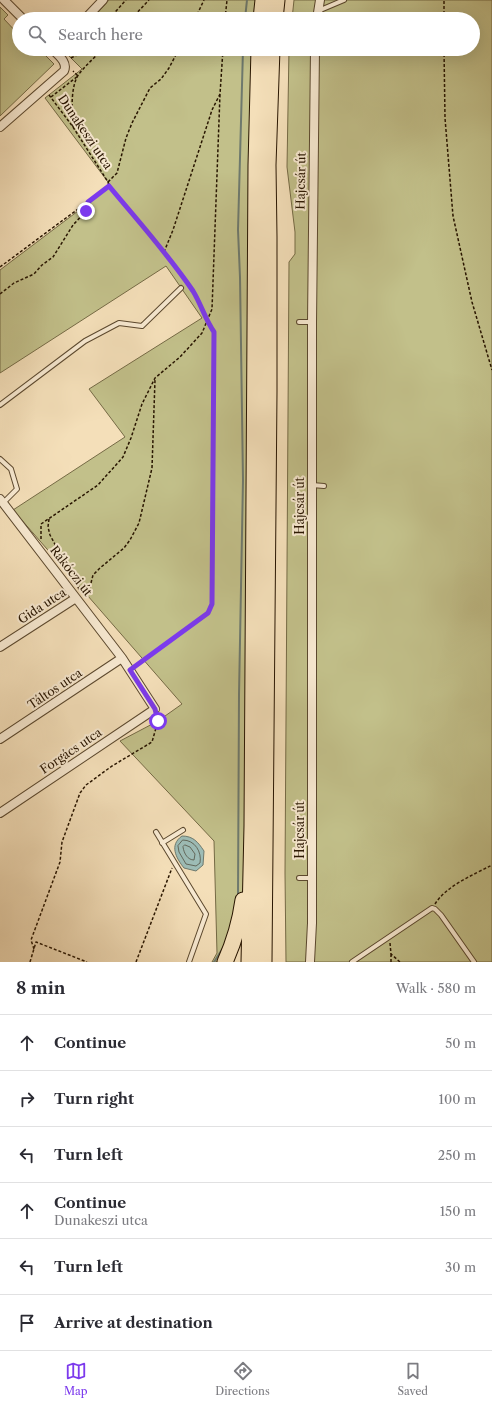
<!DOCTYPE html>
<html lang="en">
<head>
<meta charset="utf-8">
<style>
  :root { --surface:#fff; --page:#f7f7f7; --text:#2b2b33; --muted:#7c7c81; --line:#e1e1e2; --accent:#7c3aed }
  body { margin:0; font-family:"Libre Caslon Text",serif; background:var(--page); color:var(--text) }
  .stop { position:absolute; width:12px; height:12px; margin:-9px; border:3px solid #7c3aed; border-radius:50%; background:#fff }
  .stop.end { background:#7c3aed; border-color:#fff; box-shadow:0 1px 4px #0008 }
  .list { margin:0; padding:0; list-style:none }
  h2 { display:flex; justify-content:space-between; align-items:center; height:52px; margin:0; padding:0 16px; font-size:17px }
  h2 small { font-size:13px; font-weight:400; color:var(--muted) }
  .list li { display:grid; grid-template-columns:26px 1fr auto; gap:12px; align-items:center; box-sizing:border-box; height:56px; padding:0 16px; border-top:1px solid var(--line) }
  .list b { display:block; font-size:15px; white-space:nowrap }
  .list p { margin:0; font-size:13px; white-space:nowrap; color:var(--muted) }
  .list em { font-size:13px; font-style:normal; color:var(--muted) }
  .icon { flex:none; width:22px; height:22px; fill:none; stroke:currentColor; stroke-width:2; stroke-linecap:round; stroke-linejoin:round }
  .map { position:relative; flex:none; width:492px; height:962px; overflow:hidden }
  .search { position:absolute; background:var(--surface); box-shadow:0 4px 16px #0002; left:12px; right:12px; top:12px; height:44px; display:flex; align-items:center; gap:10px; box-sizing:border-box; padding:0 14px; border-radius:22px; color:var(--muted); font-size:15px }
  .sheet { height:388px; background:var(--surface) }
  nav { display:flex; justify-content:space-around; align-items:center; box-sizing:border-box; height:56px; border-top:1px solid var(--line); background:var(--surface); font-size:11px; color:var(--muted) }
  nav a { display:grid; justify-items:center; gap:2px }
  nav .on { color:var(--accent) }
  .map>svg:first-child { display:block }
</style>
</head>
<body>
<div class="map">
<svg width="492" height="962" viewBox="0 0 492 962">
  <rect width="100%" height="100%" fill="#f4dfb9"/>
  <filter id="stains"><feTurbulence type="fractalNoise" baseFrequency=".005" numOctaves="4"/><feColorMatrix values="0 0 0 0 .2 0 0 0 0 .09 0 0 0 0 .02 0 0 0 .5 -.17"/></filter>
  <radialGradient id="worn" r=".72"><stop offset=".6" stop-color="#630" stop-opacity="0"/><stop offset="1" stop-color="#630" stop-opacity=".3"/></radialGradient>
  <path fill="#c2c08a" stroke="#756a45" d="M109,0H260L258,19H92Z
    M294,0H492V962H286L285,873L289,262L295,254V232L287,167L289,49H473V19H292Z
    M0,7L8,15L4,19L19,35V49H39L54,64L0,116Z
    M64,49H256L250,233L244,893L219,962H212L217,953L214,841L120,741L158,721L182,704L13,510L125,437L89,389L202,318L166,266L0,373V270L111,186L45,98L82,69L63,50Z"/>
  <path fill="#9dbcb6" stroke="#6e796d" d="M182,836C193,836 198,842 204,851L203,865L196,871L184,868C176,858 169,845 182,836Z"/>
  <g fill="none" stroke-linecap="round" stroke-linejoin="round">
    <path stroke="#62685b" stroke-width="1" d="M183,840C195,840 202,852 200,863L196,866L186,864L179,852L178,846Z
      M185,845L190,847L195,854L194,860C188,860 184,854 183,847Z"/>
    <path stroke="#6e796d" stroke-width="2" d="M245,19L247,0
      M238,896L239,695L243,480L240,277L238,230L243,49
      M214,962L223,948"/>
    <defs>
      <path id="lane" d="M318,11L344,0
        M299,322H312
        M0,405L85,341L119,323L142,326L181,288
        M0,459L11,469L17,489L3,503
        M312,485L324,486
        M156,832L206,914L189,962
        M162,843L183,830
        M299,878H312
        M352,962L432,908L435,909L441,915L474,962"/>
      <path id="street" d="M4,0L23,19
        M85,19L103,0
        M317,19L320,0
        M0,127L64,71C68,62 58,55 52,49
        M0,499L122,658L155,709L0,813
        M0,647L76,598
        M0,739L122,658
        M310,962L312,923V322L315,49"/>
      <path id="highway" d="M261,19L263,0
        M275,19L277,0
        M225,962C234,942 240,922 243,900
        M249,962L252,826L256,165L259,49
        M264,962L269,392V237L268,165L272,49"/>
    </defs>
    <use href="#lane" stroke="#5b482e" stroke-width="6"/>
    <use href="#street" stroke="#5b482e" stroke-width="10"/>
    <use href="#highway" stroke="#281500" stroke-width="17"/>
    <path stroke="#281500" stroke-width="1.5" stroke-dasharray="3 2" stroke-linecap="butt" d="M109,19L126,0
      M131,19L149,0
      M195,19L204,0
      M225,19L227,0
      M444,19V0
      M444,49L445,118L453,216L472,302L492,370
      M102,50L107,53L131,49
      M71,58L77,55L82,49
      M49,95L73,127L108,182L109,186C138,221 168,254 193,291C201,304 206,319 214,332L212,604L208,613L135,667
      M51,97L78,76L73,71
      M73,127C72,113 70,86 79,74C86,65 95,57 103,49
      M108,182L117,173L126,138L132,123L150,88L161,79L169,68L179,49
      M164,252L173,230L212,110L220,94L223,49
      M0,267L109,186
      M0,294L14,283L34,274L42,265L53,257L73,225L86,211L88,202
      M49,519L48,527L50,535L80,591
      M41,539V524L98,485L123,457L131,438L142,404L155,378L180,357L202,333L212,309L220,94
      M83,594L89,591L93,575L100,568L124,548L130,540L139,523L152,468L155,380
      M435,904C446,886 473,875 492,865
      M390,943L391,954L400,962
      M34,949L31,940L60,862L62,842L80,793L86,785L112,766L152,742L158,721L157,716
      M391,954V962
      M30,962L36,942L87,962
      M136,962L172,868"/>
    <use href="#lane" stroke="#f8ead2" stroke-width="4"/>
    <use href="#street" stroke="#f8ead2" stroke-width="8"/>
    <use href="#highway" stroke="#f4dfb9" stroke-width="15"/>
  </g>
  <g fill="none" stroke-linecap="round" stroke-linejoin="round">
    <path stroke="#7c3aed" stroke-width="5" d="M86,211L88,202L109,186C138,221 168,254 193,291C201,304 205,319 214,332L212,604L208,613L130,670L155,709L158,721"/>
  </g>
  <g text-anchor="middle" stroke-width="4" stroke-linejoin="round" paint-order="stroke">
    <g font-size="12" fill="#281500" stroke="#f8ead2">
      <text transform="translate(85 132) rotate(56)" y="4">Dunakeszi utca</text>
      <text transform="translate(301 181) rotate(-89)" y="4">Hajcsár út</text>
      <text transform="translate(300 506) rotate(-90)" y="4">Hajcsár út</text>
      <text transform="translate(71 571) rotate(52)" y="4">Rákóczi út</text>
      <text transform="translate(42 606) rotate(-33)" y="4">Gida utca</text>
      <text transform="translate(55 689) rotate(-34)" y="4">Táltos utca</text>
      <text transform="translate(71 751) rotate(-34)" y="4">Forgács utca</text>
      <text transform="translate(300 830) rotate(-90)" y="4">Hajcsár út</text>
    </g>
  </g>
  <rect width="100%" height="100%" filter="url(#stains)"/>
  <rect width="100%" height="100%" fill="url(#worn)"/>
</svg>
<div class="stop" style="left:158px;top:721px"></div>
<div class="stop end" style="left:86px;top:211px"></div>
<div class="search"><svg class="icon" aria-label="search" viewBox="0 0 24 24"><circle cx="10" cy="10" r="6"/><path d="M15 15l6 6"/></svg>Search here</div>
</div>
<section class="sheet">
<h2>8 min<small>Walk · 580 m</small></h2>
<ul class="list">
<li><svg class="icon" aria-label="ahead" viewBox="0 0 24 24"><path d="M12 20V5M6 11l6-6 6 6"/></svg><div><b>Continue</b></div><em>50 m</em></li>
<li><svg class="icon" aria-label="right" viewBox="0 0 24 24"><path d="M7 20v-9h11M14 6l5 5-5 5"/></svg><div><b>Turn right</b></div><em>100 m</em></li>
<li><svg class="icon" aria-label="left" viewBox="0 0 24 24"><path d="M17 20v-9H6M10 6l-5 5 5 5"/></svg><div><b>Turn left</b></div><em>250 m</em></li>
<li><svg class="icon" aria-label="ahead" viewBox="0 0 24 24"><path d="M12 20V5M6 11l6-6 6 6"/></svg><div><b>Continue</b><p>Dunakeszi utca</p></div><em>150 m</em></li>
<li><svg class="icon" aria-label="left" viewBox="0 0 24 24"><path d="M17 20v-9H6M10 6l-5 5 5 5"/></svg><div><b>Turn left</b></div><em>30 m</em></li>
<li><svg class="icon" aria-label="arrive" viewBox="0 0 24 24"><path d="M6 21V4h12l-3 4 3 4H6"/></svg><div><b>Arrive at destination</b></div></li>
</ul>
</section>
<nav>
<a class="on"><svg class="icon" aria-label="map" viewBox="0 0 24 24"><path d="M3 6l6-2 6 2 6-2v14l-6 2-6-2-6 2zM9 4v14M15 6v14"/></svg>Map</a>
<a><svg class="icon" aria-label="directions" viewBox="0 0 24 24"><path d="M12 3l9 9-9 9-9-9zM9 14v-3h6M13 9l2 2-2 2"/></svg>Directions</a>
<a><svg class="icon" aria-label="saved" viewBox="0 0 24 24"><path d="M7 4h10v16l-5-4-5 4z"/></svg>Saved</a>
</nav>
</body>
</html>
